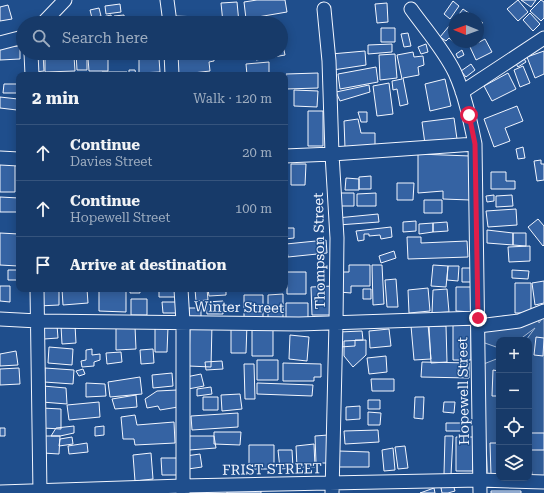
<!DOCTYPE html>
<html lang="en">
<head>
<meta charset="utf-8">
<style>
  :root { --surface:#173a69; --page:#244571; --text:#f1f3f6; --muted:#9eadc0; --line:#36547d }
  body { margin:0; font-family:"Roboto Serif",serif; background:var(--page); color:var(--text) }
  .controls { position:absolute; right:12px; bottom:12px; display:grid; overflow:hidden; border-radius:8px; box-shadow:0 2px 10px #0003 }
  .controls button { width:36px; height:36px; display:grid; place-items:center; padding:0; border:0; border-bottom:1px solid var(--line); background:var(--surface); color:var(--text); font:20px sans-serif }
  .compass { position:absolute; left:448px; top:12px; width:36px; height:36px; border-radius:50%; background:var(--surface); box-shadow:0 2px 10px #0003; rotate:271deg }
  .stop { position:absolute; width:12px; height:12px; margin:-9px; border:3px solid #e11d48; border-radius:50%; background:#fff }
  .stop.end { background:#e11d48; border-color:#fff; box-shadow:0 1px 4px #0008 }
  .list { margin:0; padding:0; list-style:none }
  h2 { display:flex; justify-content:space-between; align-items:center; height:52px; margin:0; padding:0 16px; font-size:17px }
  h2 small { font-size:13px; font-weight:400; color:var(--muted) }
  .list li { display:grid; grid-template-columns:26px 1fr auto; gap:12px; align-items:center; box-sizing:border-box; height:56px; padding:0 16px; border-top:1px solid var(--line) }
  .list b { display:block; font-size:15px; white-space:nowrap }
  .list p { margin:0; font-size:13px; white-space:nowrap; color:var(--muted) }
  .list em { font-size:13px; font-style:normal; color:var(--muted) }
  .icon { flex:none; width:22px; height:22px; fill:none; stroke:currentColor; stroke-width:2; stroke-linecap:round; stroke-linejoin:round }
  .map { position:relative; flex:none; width:544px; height:493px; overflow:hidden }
  .search { position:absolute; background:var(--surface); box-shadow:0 2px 10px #0003; left:16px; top:16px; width:272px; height:44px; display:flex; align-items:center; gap:10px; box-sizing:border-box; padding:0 14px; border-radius:22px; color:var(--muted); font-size:15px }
  .panel { position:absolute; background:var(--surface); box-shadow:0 2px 10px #0003; left:16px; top:72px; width:272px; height:220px; border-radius:8px }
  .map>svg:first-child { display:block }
</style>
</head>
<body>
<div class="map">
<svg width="544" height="493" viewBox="0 0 544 493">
  <rect width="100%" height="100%" fill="#1f4e8c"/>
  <path fill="#305b95" stroke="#a8bbd7" d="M504,316H538L539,323L544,316V480L488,478L481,365L499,358V478H529V340H526L535,328L519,340H499V348L482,342L478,321Z"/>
  <path fill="#3563a3" stroke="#f2f6ff" d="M257,0H285L287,12L246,19L244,2Z
    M518,0L528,12L518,21L507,9Z
    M521,0H536L531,7Z
    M541,0L544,2V18L541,21L530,11Z
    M453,1L459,6L450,19L444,14Z
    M237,2L239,23H223L221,3Z
    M387,3L388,22L377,23L375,4Z
    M120,4L121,12L106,14L105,6Z
    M8,5L12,19L0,21V7Z
    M99,8L101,16L92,18L90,10Z
    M463,9L476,18H456Z
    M530,13L540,24L533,31L523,20Z
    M111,15L113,23H91L90,20Z
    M124,15L125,23H114V16Z
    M173,16L202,17V23H173Z
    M478,19L483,23L478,28Z
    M264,20L265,23H247Z
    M454,20V42L449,38L446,41L440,37Z
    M63,21V23H44V22Z
    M381,28H395V42H381Z
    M408,33L411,46L404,47L401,34Z
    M485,39L492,52L476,60L470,47Z
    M281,41H282L285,55L256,60L254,53H281Z
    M392,44V52L368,54V45Z
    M426,44L428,52L421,54L418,47Z
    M20,46V59L0,60V47Z
    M462,50L464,55L458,58L456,54Z
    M365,51L366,65L333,70L331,54Z
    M544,51V74L535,78L527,57Z
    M413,52L414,57L423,56L424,65L418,67L419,75L403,78L408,104L400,106L397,89L393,90L392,81L402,79L397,55Z
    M34,53H43L44,71L35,72Z
    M76,53H87V70H77Z
    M208,53H214V61L209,62L210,71L176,75L174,57Z
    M395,54L397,78L380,80L379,55Z
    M74,56L75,71L45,72V58Z
    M108,57V71H89L88,58Z
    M523,57L526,62L518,67L515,62Z
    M159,58L160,72L139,73V59Z
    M269,62V75H247L246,64Z
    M471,64L475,70L466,77L461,71Z
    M523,66L530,83L520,87L514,70Z
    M376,67L378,82L340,89L338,74Z
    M129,70H135L136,75H129Z
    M102,72H127V75H102Z
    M318,73V88L286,89V74Z
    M508,73L516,89L492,101L484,86Z
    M164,74V75H140Z
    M445,79L451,106L430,111L425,84Z
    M389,83L393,114L377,116L373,86Z
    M4,84H17V93H3Z
    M369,85L370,92L340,101L336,92Z
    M294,90L318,91L317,107L294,106Z
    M0,97L18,99L17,110L0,108Z
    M517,106L523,121L505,128L510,141L494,147L484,119Z
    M308,111H323V146H308Z
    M358,112H367V122H361Z
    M454,118L457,139L425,144L422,122Z
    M358,119L361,133H375V146L345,148L344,121Z
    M523,147L525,158L518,159L516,149Z
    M418,154L470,156V200L443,199V191L418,193Z
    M541,160V164H544V180L537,181L534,161Z
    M0,164H15V192H0Z
    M291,164H306L305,185H291Z
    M285,165H287L286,185H285Z
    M491,172H506V181H515V189H491Z
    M371,176V189H359V177Z
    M346,178L359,179V190H345Z
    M397,183H414L413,200H397Z
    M336,193H354V206H336Z
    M376,193V206H357V194Z
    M494,195V201L487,202L486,196Z
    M512,195L513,206L496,207V196Z
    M0,197L19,198V212H0Z
    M424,200H442V213H424Z
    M516,209L517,225L488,227L486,211Z
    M378,214L379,222L338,225L337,218Z
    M538,219L544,226V245L543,246L528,227Z
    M416,221V231L403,232V222Z
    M447,222L448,231L433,232V223Z
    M433,223V232L419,234V224Z
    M391,227L392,237L381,239L380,235L369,236V234H364V240L358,241L356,231Z
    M285,228H294V238L285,239Z
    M487,230L513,233V245L487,243Z
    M0,233L19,234L18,266L0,265Z
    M513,233H526V246L513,245Z
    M407,237H421V243L467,241L468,257L408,259Z
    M326,240L327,253L288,257L286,244Z
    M530,246V261L509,262L508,247Z
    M394,251L396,258L381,263L379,256Z
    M349,265H370V286H351V293L339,292V272H349Z
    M372,265H382L384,304L373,305Z
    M433,265L448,266L446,287L431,286Z
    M448,266H459L458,281L447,280Z
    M462,268H471V282H462Z
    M8,270H19V280H8Z
    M512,270L529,271L528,279L512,278Z
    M287,272H306V294H287Z
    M396,279L398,307H387L385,280Z
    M544,281V303L535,305L532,283Z
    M515,283H531V313H515Z
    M0,286H10V302L0,301Z
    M333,286L334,315H312L311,287Z
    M456,287H472V312L456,311Z
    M428,288L430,311L409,313L408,290Z
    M62,289H87L88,303L63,305Z
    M99,289L126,290V312L99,311Z
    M130,289H140V293H130Z
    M159,289H177V297H159Z
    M195,289H207L208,300L196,301Z
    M208,289H226V295L209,296Z
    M363,289H371V299H363Z
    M447,289L449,312L432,313L433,290Z
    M59,290V305L38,306L37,291Z
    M283,294V322L268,321V295Z
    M244,295H263V318L244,317Z
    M131,299H147V315H131Z
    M223,301V314H207L206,302Z
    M162,302H177V313H163Z
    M286,303H308V318L286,322Z
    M189,308H201V317H189Z
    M231,323L247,324L246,353H231Z
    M453,323H471V360H453Z
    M190,324H212L211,367L189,366Z
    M428,324L431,359L414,360L411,326Z
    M57,325L58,338L44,339L42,326Z
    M75,325L76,343L62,344L61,326Z
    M252,325H273V356H252Z
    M429,326H446L447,362L431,363Z
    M135,327L136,349L116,350V328Z
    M155,327H168L167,352H155Z
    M389,329L391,346L370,348L369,331Z
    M362,331L363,340H355V346L340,347L339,332Z
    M290,335L309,337L307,361L289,359Z
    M536,337L544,338L543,356L534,355Z
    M366,340V355L353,367L344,356V341Z
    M49,347L73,349L72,365L48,363Z
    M92,349V355L100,354V360L94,362V366L82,367L81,361L86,360V350Z
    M153,349L154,363L141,364L140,350Z
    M16,351L18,365L0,366V354Z
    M121,352L122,362L107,364L106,353Z
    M386,356L387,372L369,374L367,358Z
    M257,360H278V380H257Z
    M222,361L223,369L206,370L205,362Z
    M422,362L469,363V378L421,377Z
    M283,363L321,364V377H314V381H283Z
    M244,364H254L255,399H245Z
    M19,368L20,384L0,385V369Z
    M45,368L74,370L73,384L44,382Z
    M83,369L85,374L79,376L76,371Z
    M493,370L499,371V396H492Z
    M172,373L173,386L153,388L152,375Z
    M201,374L204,386L188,389L186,377Z
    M140,377L142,394L110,397L108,382Z
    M371,379H394V391H372Z
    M86,383L105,384L106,396L86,397Z
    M257,383L313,385L312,396L257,394Z
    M43,386L66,388L67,404L42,402Z
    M211,387L212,394L197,396V389Z
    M177,390L178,407L160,410L158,406L147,408L145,399L157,391Z
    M240,394L242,409L222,411L221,395Z
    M136,395L137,407L115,409L112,399Z
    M203,397H218V410H203Z
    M415,397H424L423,419L414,418Z
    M368,400H380V409H368Z
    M99,402L100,417L69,420L67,405Z
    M444,402H455L454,413L443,412Z
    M360,406V419L346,420V407Z
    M42,408L61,409V429L43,428Z
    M368,412L381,413L380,425H368Z
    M238,413V427L192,430L191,416Z
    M135,415L137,425L174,422L175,443L135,445L134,439H123L121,417Z
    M446,423H463V431H446Z
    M74,426V433L60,436H51L56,428Z
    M104,426V435L95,436V427Z
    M0,428H5V436H0Z
    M378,430L379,442L345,444L344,431Z
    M214,432H241L240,445L214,444Z
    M529,433H544V450H529Z
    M328,435L327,463H316L315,436Z
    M43,436H60L59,454L43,453Z
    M187,436H214L216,448L189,450Z
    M445,436H453L451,475L444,474Z
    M72,437L73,444L59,446L60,439Z
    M456,437H473V471H456Z
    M87,443L88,452L69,454L68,446Z
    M490,443H499V475H491Z
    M314,444L315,467H297L296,446Z
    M249,445H274V469H249Z
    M405,446L408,468L398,469L395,447Z
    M393,448L395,470L384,471L382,450Z
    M278,450H292L293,468L280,469Z
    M339,451L369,452V467H338Z
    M151,453L153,479L135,481L133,455Z
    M200,454L202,467L188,469L186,456Z
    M161,458H177L178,475H162Z
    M529,466H531L532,475H529Z
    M453,484L455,491L448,493H442L441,488Z
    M261,487V493H227L226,488Z
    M434,488L435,493H420Z
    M491,491H521V493H491Z"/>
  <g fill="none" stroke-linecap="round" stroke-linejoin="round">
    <defs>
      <path id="minor" d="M167,0L170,23
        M324,9L329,61L332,154L337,238L336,322L332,493
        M411,9C426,30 444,50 455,73C465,95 470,120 475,144L480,493
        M43,23L65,0
        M0,43L23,37
        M31,53L32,75
        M171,53L172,75
        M462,92L544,38
        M285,156L332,154L475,144
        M0,158L19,159
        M37,289L40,493
        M181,289L183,322V493
        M0,319L38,321L299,324L478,318
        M478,326L519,321L544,311
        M0,492L183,486L480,480L544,482"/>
    </defs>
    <use href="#minor" stroke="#f2f6ff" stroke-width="15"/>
    <use href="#minor" stroke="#1f4e8c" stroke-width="13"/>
  </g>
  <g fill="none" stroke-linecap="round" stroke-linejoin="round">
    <path stroke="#e11d48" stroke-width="5" d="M469,115L475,144L478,318"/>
  </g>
  <g text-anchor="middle" stroke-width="3" stroke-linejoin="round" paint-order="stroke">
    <g font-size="14" fill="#f2f6ff" stroke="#1f4e8c">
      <text transform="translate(319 251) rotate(-91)" y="5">Thompson Street</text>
      <text transform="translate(239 307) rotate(1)" y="5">Winter Street</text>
      <text transform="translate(463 391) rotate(-91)" y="5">Hopewell Street</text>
      <text transform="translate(272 469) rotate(-1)" y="5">FRIST STREET</text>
    </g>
  </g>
</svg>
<div class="controls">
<button>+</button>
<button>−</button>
<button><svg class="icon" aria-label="locate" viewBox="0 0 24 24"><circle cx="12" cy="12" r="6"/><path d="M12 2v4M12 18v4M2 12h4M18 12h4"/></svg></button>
<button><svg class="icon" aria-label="layers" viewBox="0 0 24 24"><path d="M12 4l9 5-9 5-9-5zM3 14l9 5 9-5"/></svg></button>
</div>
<svg class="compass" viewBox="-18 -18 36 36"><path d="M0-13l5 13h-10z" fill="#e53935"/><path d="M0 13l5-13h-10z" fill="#9eadc0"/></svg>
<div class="stop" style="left:469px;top:115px"></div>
<div class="stop end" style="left:478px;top:318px"></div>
<div class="search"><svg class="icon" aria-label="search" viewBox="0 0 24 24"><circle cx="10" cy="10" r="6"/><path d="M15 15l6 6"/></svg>Search here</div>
<section class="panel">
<h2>2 min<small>Walk · 120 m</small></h2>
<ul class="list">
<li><svg class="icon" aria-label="ahead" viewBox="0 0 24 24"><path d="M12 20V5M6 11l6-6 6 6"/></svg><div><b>Continue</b><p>Davies Street</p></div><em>20 m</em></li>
<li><svg class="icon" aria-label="ahead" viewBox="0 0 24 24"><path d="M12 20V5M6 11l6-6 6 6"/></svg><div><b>Continue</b><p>Hopewell Street</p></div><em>100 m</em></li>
<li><svg class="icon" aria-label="arrive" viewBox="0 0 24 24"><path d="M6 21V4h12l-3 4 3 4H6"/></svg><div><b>Arrive at destination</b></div></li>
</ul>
</section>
</div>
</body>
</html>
